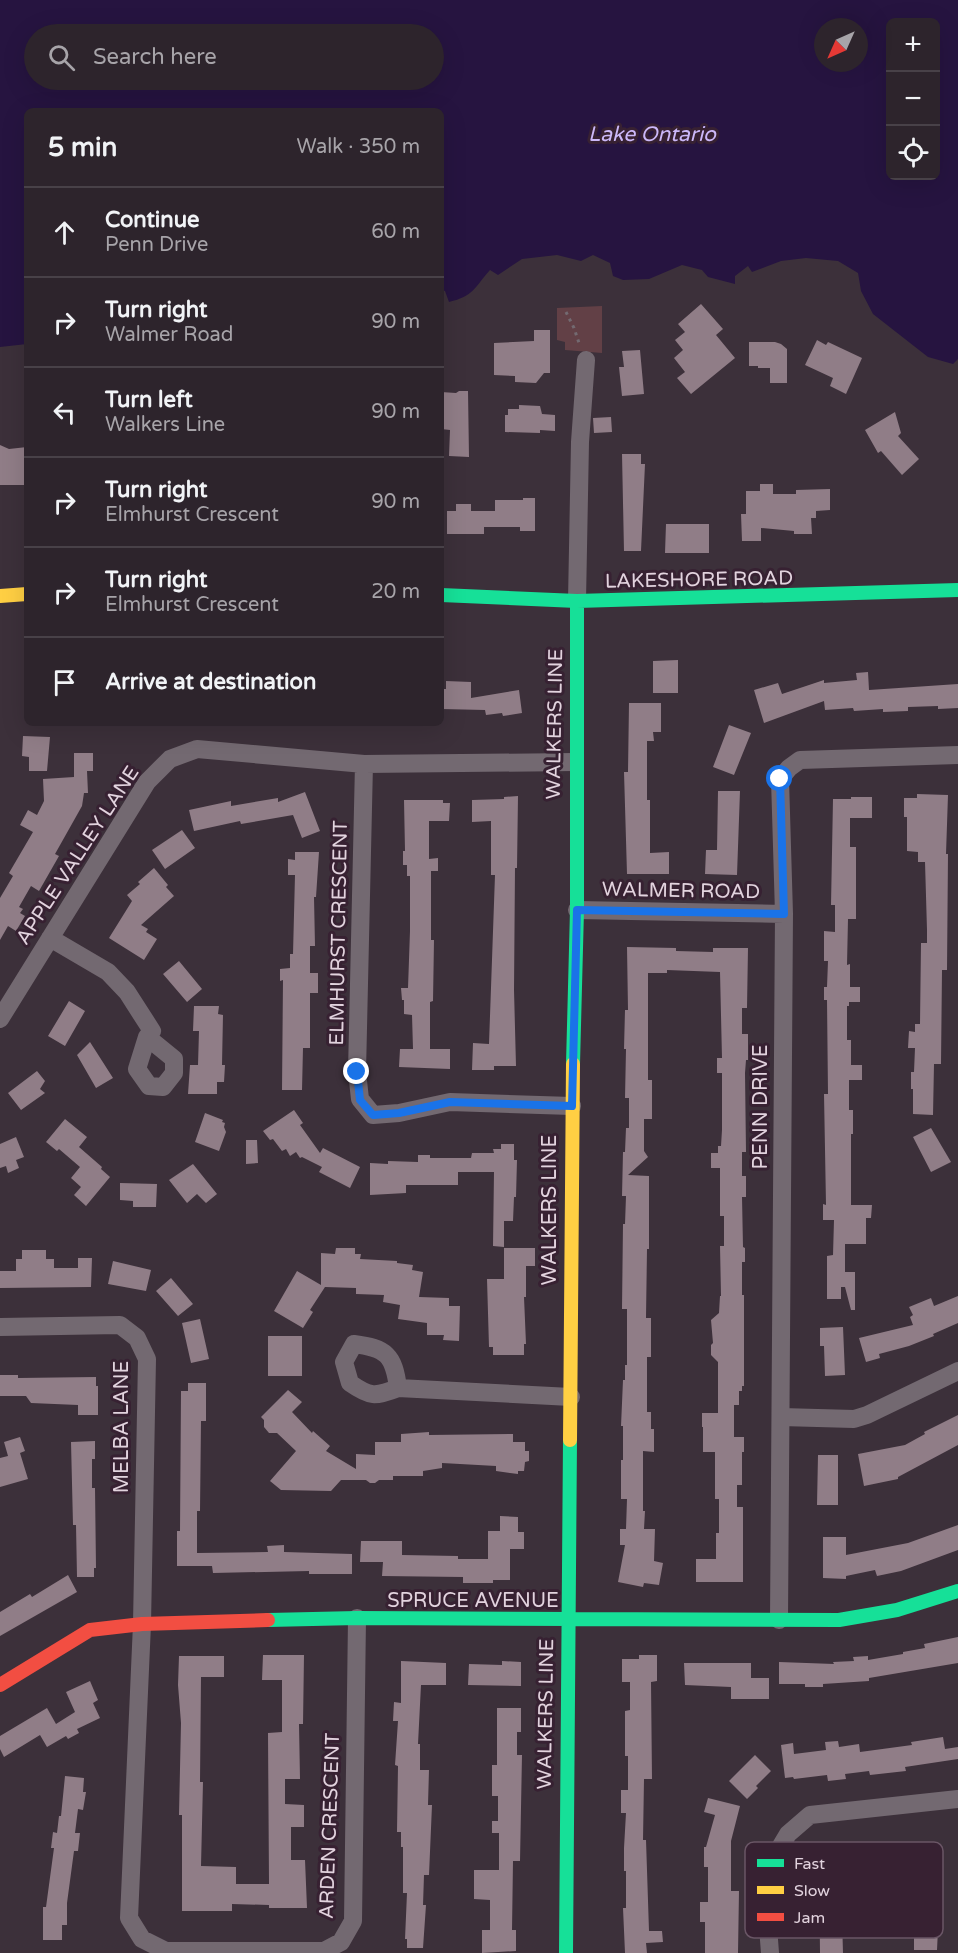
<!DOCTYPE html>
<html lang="en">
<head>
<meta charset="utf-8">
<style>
  :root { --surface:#2d242c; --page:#393038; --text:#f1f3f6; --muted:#a7a4a9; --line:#484148 }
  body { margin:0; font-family:"Varela Round",sans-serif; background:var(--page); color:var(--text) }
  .controls { position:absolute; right:18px; top:18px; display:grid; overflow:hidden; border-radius:9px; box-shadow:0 6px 24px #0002 }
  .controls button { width:54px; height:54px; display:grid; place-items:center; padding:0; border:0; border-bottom:2px solid var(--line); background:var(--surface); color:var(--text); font:30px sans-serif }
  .compass { position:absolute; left:814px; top:18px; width:54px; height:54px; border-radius:50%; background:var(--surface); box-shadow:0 6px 24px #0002; rotate:225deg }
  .stop { position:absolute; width:18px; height:18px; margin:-14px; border:4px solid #1a73e8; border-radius:50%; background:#fff }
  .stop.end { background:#1a73e8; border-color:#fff; box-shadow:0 2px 6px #0008 }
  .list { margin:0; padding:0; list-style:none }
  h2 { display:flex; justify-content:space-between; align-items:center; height:78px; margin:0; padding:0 24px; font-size:26px }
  h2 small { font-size:20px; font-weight:400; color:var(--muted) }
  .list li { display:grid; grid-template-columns:39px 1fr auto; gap:18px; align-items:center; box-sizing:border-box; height:90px; padding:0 24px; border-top:2px solid var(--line) }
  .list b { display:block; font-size:22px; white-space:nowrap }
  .list p { margin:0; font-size:20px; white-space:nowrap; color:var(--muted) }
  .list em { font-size:20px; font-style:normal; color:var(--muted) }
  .icon { flex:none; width:33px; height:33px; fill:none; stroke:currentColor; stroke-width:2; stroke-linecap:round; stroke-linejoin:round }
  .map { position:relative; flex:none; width:958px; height:1953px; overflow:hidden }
  .search { position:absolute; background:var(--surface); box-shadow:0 6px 24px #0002; left:24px; top:24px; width:420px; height:66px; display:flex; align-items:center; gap:15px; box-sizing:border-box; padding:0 21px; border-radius:33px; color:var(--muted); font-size:22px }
  .panel { position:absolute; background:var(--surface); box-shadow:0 6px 24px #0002; left:24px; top:108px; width:420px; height:618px; border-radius:9px }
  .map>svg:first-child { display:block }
</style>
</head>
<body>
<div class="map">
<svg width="958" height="1953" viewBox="0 0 958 1953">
  <rect width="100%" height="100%" fill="#3c303a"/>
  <path fill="#624046" d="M602,306V353L565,350V342L557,340V308Z"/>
  <path fill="#261440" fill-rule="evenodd" d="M0,0H958V359L953,364L928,357L873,314L861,291L858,273L838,261L806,258L781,261L752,272L748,266L735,276V284L708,277L702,270L682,265L649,279L623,280L613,276L610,263L593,255L581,261L557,255L522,259L498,275L490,270C474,288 474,296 449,302L445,291L441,290V111H27V344L0,347ZM890,22H936V176H890ZM823,27H859V63H823ZM34,34H434V80H34Z"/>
  <path fill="#907d87" d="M701,304L723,329L716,335L735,358L691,394L677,378L685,372L674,358L683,350L675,340L685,332L678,324Z
    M534,330H550V373H544L536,383L515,382V376L494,375V343L534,341Z
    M817,340L826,345L828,342L862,358L846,394L830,386L833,378L805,365Z
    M749,342H775L781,344L787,349V383H770V368H758V366H749Z
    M640,350L644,394L622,396L619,367H624L622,351Z
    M459,391H468L469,457L449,456L450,430L441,429V392L456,393Z
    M519,405L540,406L542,414L555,415V431L540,430V433L505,432V415H508V409H519Z
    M895,412L901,433L898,436L919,459L902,475L881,451L878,453L865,430Z
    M611,417L612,432L594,433L593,418Z
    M0,445L9,449L27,447V485H0Z
    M622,454H641V464H645L641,551H624Z
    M760,484H773V494H796V490L830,489V510L816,511V518H811L812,534H794V531L761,528V541H742L741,514H746V491H760Z
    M523,498H535V531H520V527H484V534H447V511H456V504H471V511H495V500H523Z
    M666,524H709V553H665Z
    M678,660V693H653V661Z
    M868,672L869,690L958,684V708L938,709V706L908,707V711L883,712V709L854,711L853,708L825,710L824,701L764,723L754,690L778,683L782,694L824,680V683L857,680L856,673Z
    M446,681L471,682V698L519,690L522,713L503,716L502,713L486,715L485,710L441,709V689H446Z
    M629,703H661V732H653L654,741H647V800H650V853L669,852V874H627L624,772H628Z
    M729,725L751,733L734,775L713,767Z
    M23,736L50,737L47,771H29V757L22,756Z
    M74,753H93V771H87L88,793H84L82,806L55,854L59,856L39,891L31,886L19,907L23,909L20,913L25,916L16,931L8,926L0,940V898L13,876L9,873L33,832L20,825L28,810L37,815L44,801L43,779L74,777Z
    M718,791H740L737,875L705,874L706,850H717Z
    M305,792L320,831L302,838L293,815L241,824L240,821L194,831L189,810L231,801V806L278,798V802Z
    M917,794L948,795L946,854H948L947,970H942L941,1064H934L933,1115L913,1114V1089H911V1072H914L915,1048H908L909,1031L915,1032V1024H920L921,943H927V930L925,862H918V852L907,851V817H904V798H917Z
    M518,796L517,868H515L514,990L516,1066H494V1070H472L473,1043L489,1044L495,875H491V821L472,822V800L504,799V797Z
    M851,797H872V818H850V847H856V919H848L847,965L850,964V987H860V1002H849V1006H847V1040H851V1065H862V1080H849V1110H853V1134H851V1205H872L871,1218H866V1244H845V1272H855V1310H851L845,1287H841V1299H827V1256L833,1255L834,1220H823V1204L826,1205L824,1094H828L827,1000H824V987H827L828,961H824V931L835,932V905H831L833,799H851Z
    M404,800H443V803H450L449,821H429V859L438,858V871H431V940H434L433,1001L430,1002V1049H450V1069L399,1067L400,1049H413L412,1015L404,1014V1000H402L401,988H408L410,931V876H407V865H403V851H405Z
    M182,830L195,848L165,869L152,850Z
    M295,852H319L316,897H314L315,946H310V973H318V993H310V1048H303L302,1090H282L283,980L280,981V969L290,968V954H293L295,875H288V859L295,860Z
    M154,868L168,885L166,887L174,896L141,925L148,929L146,932L157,939L144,960L109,938L132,901L127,895L140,884L138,882Z
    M627,947L676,948V951L713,952V948H748L747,1008H742V1034H748V1060H746L745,1073L746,1152H742V1176H746V1197H742L743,1247L745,1248V1262H742V1295H744V1386H742V1391H739V1405H734V1437H744V1452H742V1485H737V1507H743V1582H696V1559H716V1533H719V1499H715V1452H703V1427H702V1413H718V1362L711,1355V1345L713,1343L711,1320L719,1313L720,1296H721L720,1246H724V1216H720V1168H711V1153H718V1146H721L722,1130V1073H717V1058H722L720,972L667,970V973H648V1080H652V1119H644V1151L648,1157L628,1175L649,1176V1249H647L646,1318H651V1357H647V1412H651V1429H654V1452L643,1451V1511H645L644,1529H655L654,1561L663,1563L659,1585L644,1583L643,1587L618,1582L625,1545H620V1529H626L627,1499H621V1460H623V1426H621L623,1380H625V1365H627V1309H622L623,1224H625L626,1196H622L623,1152H625L626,1128H629V1098H625L626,1049H624L625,1010H628Z
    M179,961L202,989L187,1002L163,974Z
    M69,1001L85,1011L65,1046L48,1036Z
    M194,1006H219L218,1014L223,1015L222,1065H225L224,1082H217V1094H188L190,1065H198L199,1031H193Z
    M90,1042L113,1078L96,1088L77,1055Z
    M37,1071L45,1081L40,1089L45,1093L21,1110L8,1093Z
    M294,1110L303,1123L300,1125L320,1153L323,1148L360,1167L350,1188L319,1172L322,1167L302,1157L300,1158L296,1152L290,1156L286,1149L282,1151L273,1139L270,1140L263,1131Z
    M205,1113L223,1120L222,1122L225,1123L224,1127L226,1132L219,1151L195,1142Z
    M65,1119L87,1137L79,1147L102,1167L101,1169L110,1177L86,1206L74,1195L81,1187L71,1178L80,1167L59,1149L57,1151L46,1142Z
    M931,1128L951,1162L931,1172L913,1137Z
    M16,1137L24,1157L16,1160L19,1168L8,1173L6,1166L0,1168V1144Z
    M246,1140H257L258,1163L246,1164Z
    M501,1144H514V1160H517L516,1197H514L513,1221H504V1247L493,1246L494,1172H458V1185H406V1193L370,1195V1163L388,1164V1161L418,1162V1155H430V1158H471L472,1153H494L493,1149H501Z
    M193,1164L217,1194L206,1203L197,1194L187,1203L169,1180Z
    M120,1183L157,1184L156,1207H133V1201L120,1200Z
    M336,1248H355V1254H361L360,1259L397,1261V1263L413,1265L412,1270L423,1272L419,1297L449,1298V1306H460L459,1341L443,1340L444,1335H427V1323L398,1319L400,1305L383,1302L384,1295L356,1294V1288L325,1287L310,1310L313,1312L303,1328L274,1311L297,1271L321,1285V1253L335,1254Z
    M504,1248H535V1266H526V1297H524L526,1344H524V1355H493V1347H489L487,1279H504Z
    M22,1250H46V1259H54V1268H78V1258H92L91,1287L0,1288V1271H16V1259H22Z
    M113,1261L151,1270L146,1291L108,1284Z
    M171,1278L193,1304L178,1316L156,1291Z
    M958,1296V1323L933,1334L934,1336L909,1346L879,1354L880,1358L866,1362L859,1338L913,1325L910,1317L913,1315L909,1307L931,1298L934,1306Z
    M200,1319L209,1359L191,1363L182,1323Z
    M843,1327L845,1375L825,1376L824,1346H820V1328Z
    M268,1336H302V1376H268Z
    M0,1375H18V1378L96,1377V1386H98V1415H78V1405L31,1403L26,1396H0Z
    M188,1383H206V1421H201L200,1511H197V1553L268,1552L267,1546L284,1545V1552L352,1554V1574H309V1571L213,1573L212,1566H177V1531H180L181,1391H188Z
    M288,1390L302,1402L292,1412L312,1433L313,1431L330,1446L326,1451L356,1469V1454L375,1455V1442H401V1434L429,1432V1435L513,1434V1442H525V1451H529V1461L525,1462L524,1471H518V1474L496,1471V1466L442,1463V1468L423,1471V1476H393V1480H379L375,1483H370L366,1480H341L331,1491L281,1490L270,1481L296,1451L277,1433H269L264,1427V1420L261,1417Z
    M958,1415V1445L898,1477V1479L864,1486L858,1454L905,1445L925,1434L924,1432Z
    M20,1437L25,1451L20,1453L28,1479L0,1487V1458L8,1456L4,1442Z
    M95,1441V1459H92V1488H95L96,1568H94V1577H77L76,1525H73L71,1442Z
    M818,1455H838V1505H817Z
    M500,1516L518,1517V1532H524V1549H510V1580H493V1583H463V1577L382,1576L383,1562H360L361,1541H402V1555L458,1556V1559H488V1531H500Z
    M958,1525V1550L901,1571L877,1576L875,1570L846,1576V1579L823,1578V1537H846V1555L908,1543Z
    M68,1575L77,1592L0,1636V1612L30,1594L32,1597Z
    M958,1637V1663L869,1678V1681L823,1684V1687H805V1684H779V1662L834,1664L833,1662L854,1661L853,1657L868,1656V1660L903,1654V1652L925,1648L924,1644Z
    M263,1655H304L303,1724H299L300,1779H285V1804L304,1805V1827H291V1860H305L307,1908H269V1905L232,1904V1911H182V1815H179L181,1723L178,1685L179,1656H224V1677H201L200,1782H203L201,1866L236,1867V1884H269L268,1733L282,1732V1680H262Z
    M639,1655H657V1681L651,1682L652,1779H644L643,1840H646L649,1931H662L663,1942L646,1943L647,1953H625L623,1908H626V1871H624V1848L626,1813H621V1790H628V1756H625V1711L630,1710V1682H622V1659H639Z
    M401,1661L446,1663V1685H421L418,1744H420V1770H429L428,1805H432L429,1875H424L423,1905H426L423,1948H407V1939H405L407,1893H403V1847H401V1832H397L398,1766L395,1765L398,1721H393L394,1702L401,1703Z
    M502,1661L521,1662V1686L468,1685L469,1664L502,1665Z
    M684,1663H751V1678H769V1699H731V1687L685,1685Z
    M90,1681L98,1700L93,1703L100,1718L77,1729L79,1733L68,1739L66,1736L47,1747L40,1735L4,1757L0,1749V1736L47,1708L56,1724L75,1712L66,1692Z
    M497,1708H521V1732H517V1755H522L520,1861H513L512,1930H516V1951L482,1953V1930H490V1900L474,1899V1870H499V1833H492V1821H498V1796H492V1765H497Z
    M943,1737L945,1749L958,1747V1759L905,1767L906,1771L870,1775L869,1771L845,1774L846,1779L828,1781L827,1775L794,1779L793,1777L785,1778L781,1745L793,1743L794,1754L826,1750L825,1742L838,1741L839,1747L859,1744L860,1752L912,1745L911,1742Z
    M755,1755L771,1771L756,1786L758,1788L747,1799L729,1781Z
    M65,1776L84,1778L83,1792H86L83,1810L78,1809L75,1833H80L78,1851H74L67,1903V1925H62V1940H43V1907H46L54,1848H51L53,1832L57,1833L59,1816H61Z
    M708,1798L740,1806L731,1841V1891H739L738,1953H705V1922H700V1902H708V1867H704V1847H706L715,1815L704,1812Z
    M898,1845L942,1846L937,1950H914V1909H905V1867H898Z
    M837,1855H855V1883H841L843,1953H820L819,1859H837Z"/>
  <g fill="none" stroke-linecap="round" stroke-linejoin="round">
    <path stroke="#736a71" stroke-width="3" stroke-dasharray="3 4.5" stroke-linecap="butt" d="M566,312L574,328L580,346"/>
    <path stroke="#736971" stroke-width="18" d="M577,601L580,442L586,360
      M364,764L357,1072L360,1099L373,1115L399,1113L450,1102L572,1106
      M577,910L784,914
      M50,938L108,972L127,992L152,1031L147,1037L137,1069L149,1086L163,1087L174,1073V1059L147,1037
      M0,1019L147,782L170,759L197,749L364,764L575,762
      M0,1327L120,1325L137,1338L147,1359L142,1624L129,1918L142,1939L166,1951H324L341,1942L353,1921L357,1618
      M398,1388C394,1355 386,1348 354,1344L344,1362L350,1383C370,1397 375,1397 398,1388L571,1397
      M781,1417L854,1419L867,1415L958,1371
      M779,1620L784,914L780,779L789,768L800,760L958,755
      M770,1953L766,1900L769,1866L788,1834L810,1815L958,1799"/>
    <path stroke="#16e098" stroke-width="14" d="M441,595L577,601L958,590
      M573,1064L577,910V601
      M268,1620L357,1618L839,1620L897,1610L958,1591
      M566,1953L570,1440"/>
    <path stroke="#ffcf43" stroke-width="14" d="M0,596L27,594
      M570,1440L573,1064"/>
    <path stroke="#f24e42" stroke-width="14" d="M0,1685L90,1630L142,1624L268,1620"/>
  </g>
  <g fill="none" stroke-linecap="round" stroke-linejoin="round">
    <path stroke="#1a73e8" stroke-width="8" d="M357,1072L360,1100L373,1115L399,1113L450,1102L572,1106L577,910L784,914L780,779"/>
  </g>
  <g text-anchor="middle" stroke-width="6" stroke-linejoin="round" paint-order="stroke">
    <g font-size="20" fill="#e2d3de" stroke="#372132">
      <text transform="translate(699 579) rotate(-1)" y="7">LAKESHORE ROAD</text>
      <text transform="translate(554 724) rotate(-89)" y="7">WALKERS LINE</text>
      <text transform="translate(77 855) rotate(-57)" y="7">APPLE VALLEY LANE</text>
      <text transform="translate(681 890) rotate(1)" y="7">WALMER ROAD</text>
      <text transform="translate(338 933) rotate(-89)" y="7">ELMHURST CRESCENT</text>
      <text transform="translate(760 1107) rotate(-90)" y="7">PENN DRIVE</text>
      <text transform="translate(549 1210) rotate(-90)" y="7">WALKERS LINE</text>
      <text transform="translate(121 1427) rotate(-90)" y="7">MELBA LANE</text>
      <text x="473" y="1607">SPRUCE AVENUE</text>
      <text transform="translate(545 1714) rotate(-89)" y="7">WALKERS LINE</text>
      <text transform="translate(329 1826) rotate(-88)" y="7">ARDEN CRESCENT</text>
    </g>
    <g font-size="21" font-style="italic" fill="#ccb8f9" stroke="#372132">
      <text x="652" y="141">Lake Ontario</text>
    </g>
  </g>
  <rect x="745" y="1842" width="198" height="96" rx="9" fill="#372132" stroke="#6a5666" stroke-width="1.5"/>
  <rect x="757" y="1859" width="27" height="8" fill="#16e098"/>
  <rect x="757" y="1886" width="27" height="8" fill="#ffcf43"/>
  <rect x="757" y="1913" width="27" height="8" fill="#f24e42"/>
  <g font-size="16" fill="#e2d3de">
    <text x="794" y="1869">Fast</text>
    <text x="794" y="1896">Slow</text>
    <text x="794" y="1923">Jam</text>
  </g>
</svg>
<div class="controls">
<button>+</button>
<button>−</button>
<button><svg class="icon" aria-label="locate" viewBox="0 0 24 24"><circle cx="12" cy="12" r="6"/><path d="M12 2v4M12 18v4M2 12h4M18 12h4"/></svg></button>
</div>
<svg class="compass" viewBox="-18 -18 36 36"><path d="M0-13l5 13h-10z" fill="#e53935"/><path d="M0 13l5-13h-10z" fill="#a7a4a9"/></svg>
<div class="stop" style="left:780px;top:779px"></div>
<div class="stop end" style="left:357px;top:1072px"></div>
<div class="search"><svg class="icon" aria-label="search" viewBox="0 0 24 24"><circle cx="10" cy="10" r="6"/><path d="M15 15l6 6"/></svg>Search here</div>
<section class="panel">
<h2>5 min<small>Walk · 350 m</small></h2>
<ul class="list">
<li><svg class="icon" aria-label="ahead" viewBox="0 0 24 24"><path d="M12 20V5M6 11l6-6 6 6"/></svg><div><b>Continue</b><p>Penn Drive</p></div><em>60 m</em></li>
<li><svg class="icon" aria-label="right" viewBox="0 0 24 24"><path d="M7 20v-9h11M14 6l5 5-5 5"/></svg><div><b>Turn right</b><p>Walmer Road</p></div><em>90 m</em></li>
<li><svg class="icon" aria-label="left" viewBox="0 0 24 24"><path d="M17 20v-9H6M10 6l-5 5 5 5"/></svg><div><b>Turn left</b><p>Walkers Line</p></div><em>90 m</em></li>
<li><svg class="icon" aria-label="right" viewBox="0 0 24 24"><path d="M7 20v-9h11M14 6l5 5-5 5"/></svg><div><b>Turn right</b><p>Elmhurst Crescent</p></div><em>90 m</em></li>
<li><svg class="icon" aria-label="right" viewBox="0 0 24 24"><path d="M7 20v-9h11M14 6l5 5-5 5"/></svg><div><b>Turn right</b><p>Elmhurst Crescent</p></div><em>20 m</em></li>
<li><svg class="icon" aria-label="arrive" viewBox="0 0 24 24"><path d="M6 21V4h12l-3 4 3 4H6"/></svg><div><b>Arrive at destination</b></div></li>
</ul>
</section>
</div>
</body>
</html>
